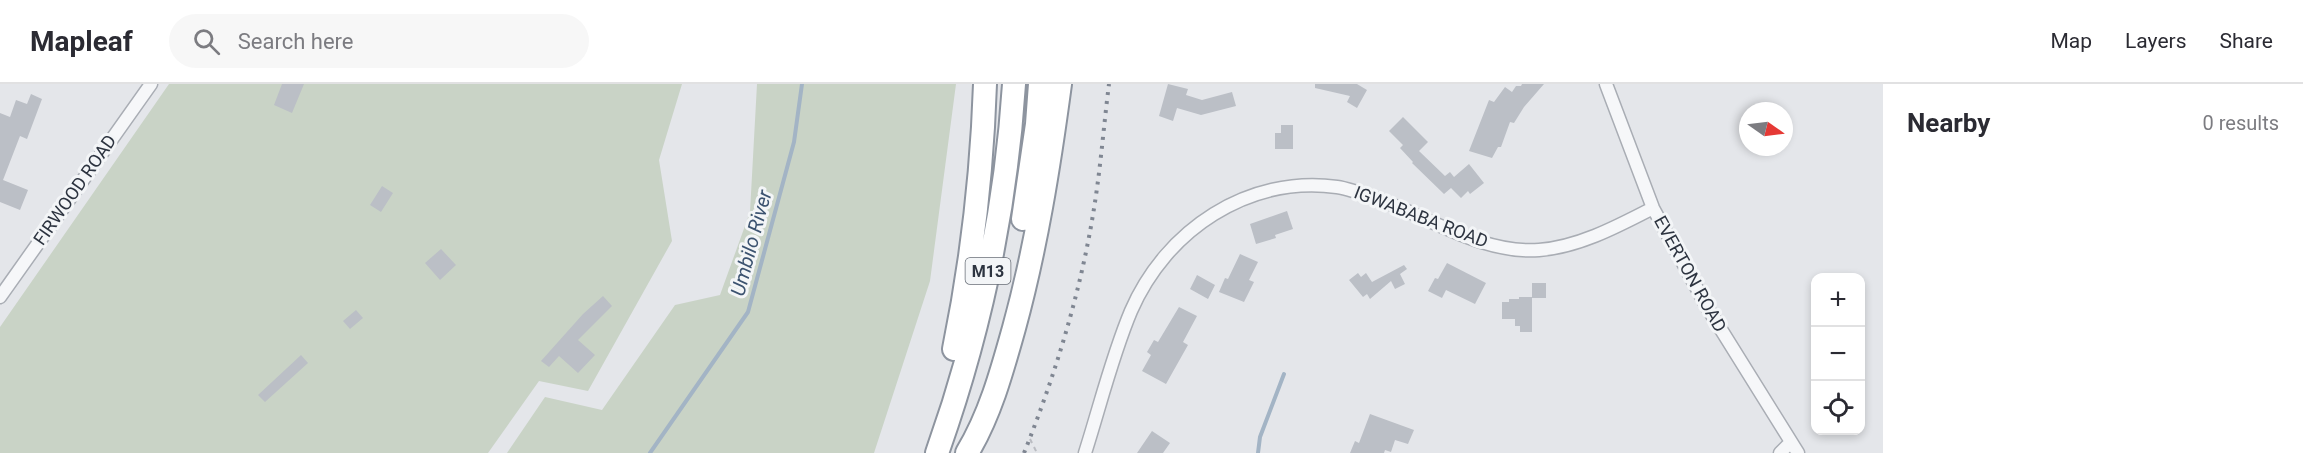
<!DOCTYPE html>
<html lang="en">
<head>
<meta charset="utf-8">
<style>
  :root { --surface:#fff; --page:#f7f7f7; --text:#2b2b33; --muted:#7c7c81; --line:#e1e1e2 }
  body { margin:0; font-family:Roboto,sans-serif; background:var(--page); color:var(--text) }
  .controls { position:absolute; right:18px; bottom:18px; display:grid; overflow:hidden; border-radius:12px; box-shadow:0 3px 9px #0003 }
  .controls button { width:54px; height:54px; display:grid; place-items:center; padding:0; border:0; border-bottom:2px solid var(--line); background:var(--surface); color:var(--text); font:30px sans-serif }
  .compass { position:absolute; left:1739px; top:18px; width:54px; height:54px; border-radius:50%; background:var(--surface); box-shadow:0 3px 9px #0003; rotate:104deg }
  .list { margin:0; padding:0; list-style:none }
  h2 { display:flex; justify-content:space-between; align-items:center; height:78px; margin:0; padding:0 24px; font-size:26px }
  h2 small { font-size:20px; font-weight:400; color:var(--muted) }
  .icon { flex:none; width:33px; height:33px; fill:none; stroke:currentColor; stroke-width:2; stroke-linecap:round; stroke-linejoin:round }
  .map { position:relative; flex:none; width:1883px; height:369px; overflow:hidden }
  header { display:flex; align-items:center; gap:36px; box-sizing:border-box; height:84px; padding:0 30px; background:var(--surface); border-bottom:2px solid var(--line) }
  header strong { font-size:28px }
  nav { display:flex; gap:33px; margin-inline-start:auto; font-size:21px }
  .search { width:420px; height:54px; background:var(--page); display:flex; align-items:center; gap:15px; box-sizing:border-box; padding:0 21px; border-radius:33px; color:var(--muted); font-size:22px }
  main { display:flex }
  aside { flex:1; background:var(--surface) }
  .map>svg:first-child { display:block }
</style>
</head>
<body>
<header>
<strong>Mapleaf</strong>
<div class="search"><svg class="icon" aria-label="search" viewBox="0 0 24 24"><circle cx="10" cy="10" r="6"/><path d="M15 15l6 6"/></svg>Search here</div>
<nav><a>Map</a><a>Layers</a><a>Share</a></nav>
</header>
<main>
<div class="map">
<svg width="1883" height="369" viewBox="0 0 1883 369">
  <rect width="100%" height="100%" fill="#e4e6ea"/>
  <path fill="#c9d3c6" d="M169,0H682L659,76L672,157L588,307L539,297L488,369H0V243Z
    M757,0H956L930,197L874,369H507L545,313L602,326L675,221L720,211L750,128Z"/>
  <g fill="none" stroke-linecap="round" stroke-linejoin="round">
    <path stroke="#a3b4c5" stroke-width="4" d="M650,369L748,228L794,58L802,0
      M1258,369L1260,353L1284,290"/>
  </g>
  <path fill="#bbbfc6" d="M282,0H304L292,29L274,21Z
    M1168,0L1188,5L1186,11L1202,16L1232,8L1236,22L1201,31L1177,24L1173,37L1159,32Z
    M1315,0H1357L1367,6L1357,24L1347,18L1350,12L1315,4Z
    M1522,0H1544L1524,23L1514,39L1510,38L1501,63H1498L1492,74L1469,67L1489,16L1494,18L1505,3L1512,8L1516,2H1521Z
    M31,10L42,15L27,55L20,52L3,96L28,106L20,126L0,118V29L10,33L16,16L27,20Z
    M1403,33L1428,58L1419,67L1445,92L1450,88L1454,93L1469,80L1484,99L1470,110L1468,107L1461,114L1451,104L1444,110L1412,79L1413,78L1400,64L1403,61L1389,47Z
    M1281,41H1293V65H1275V49H1281Z
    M382,102L393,109L381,128L370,121Z
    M1287,127L1293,145L1275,151L1276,154L1256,160L1250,140Z
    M441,165L456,181L440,196L425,179Z
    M1240,170L1258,178L1249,196L1254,198L1244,218L1219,208L1225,194L1228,195Z
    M1447,179L1486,199L1475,220L1446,206L1442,214L1428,207L1435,194L1438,195Z
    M1404,181L1407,185L1400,190L1405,200L1395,205L1391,197L1370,215L1367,210L1363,213L1349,196L1358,189L1361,193L1366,189L1372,198Z
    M1197,191L1215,201L1208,215L1190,205Z
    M1532,199H1546V214H1532V248H1520V242H1515V235H1502V218H1509V215H1519V213H1532Z
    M603,212L612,222L578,256L595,271L578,289L559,272L549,283L541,277L583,230Z
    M1179,223L1197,232L1183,258L1188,261L1166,300L1142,287L1151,271L1147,268L1154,256L1158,258Z
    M356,226L363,234L350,245L343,237Z
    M301,271L308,279L265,318L258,311Z
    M1370,330L1414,346L1408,360L1395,356L1391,368L1385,366L1384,369H1350L1355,357L1359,359Z
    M1152,347L1170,359L1163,369H1137Z"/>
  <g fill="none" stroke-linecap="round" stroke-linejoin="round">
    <defs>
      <path id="minor" d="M1606,0L1653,124L1707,223L1798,369
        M0,213L151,0
        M1085,369C1100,322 1112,272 1131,227C1166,146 1248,91 1337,103C1351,105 1366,111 1380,116C1431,134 1482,170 1539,166C1579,163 1618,142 1653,124
        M1780,369L1791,358"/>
      <path id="motorway" d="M1023,135L1037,40L1040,0
        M954,265C972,177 982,90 985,0
        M937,369C979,251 1006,125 1014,0
        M967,369C990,331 1002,287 1014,244C1036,164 1049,82 1060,0"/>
    </defs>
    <use href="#minor" stroke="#a9adb4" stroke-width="15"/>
    <use href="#motorway" stroke="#8d949f" stroke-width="26"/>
    <path stroke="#babcc2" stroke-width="2" stroke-dasharray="4.5 4.5" stroke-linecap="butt" d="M1030,355L1037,369"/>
    <use href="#minor" stroke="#f6f7f9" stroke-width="12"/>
    <use href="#motorway" stroke="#fff" stroke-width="22"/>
    <path stroke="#7f8692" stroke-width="4" stroke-dasharray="3 6" stroke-linecap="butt" d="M1024,369C1056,289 1082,204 1095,118C1101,79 1104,39 1109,0"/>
  </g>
  <g text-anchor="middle" stroke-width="6" stroke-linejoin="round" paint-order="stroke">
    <rect fill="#f3f5f7" stroke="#686e77" stroke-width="1.5" x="965.5" y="174" width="45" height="26" rx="4.5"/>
    <g font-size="16" font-weight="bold" fill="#2d3440">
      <text x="988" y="193">M13</text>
    </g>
    <g font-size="18" fill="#2d3440" stroke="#f3f5f7">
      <text transform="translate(75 106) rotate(-55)" y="6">FIRWOOD ROAD</text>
      <text transform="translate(1421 133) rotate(21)" y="6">IGWABABA ROAD</text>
      <text transform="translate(1690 190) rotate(61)" y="6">EVERTON ROAD</text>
    </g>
    <g font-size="20" font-style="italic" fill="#3c5370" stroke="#f3f5f7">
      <text transform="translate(751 159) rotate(-75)" y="7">Umbilo River</text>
    </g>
  </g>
</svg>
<div class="controls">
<button>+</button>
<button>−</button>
<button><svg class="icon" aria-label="locate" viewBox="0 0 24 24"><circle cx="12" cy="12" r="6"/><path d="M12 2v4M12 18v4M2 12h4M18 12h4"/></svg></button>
</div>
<svg class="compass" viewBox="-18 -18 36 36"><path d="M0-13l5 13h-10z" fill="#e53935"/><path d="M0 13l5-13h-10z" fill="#7c7c81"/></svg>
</div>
<aside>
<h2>Nearby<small>0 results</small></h2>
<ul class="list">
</ul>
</aside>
</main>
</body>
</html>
